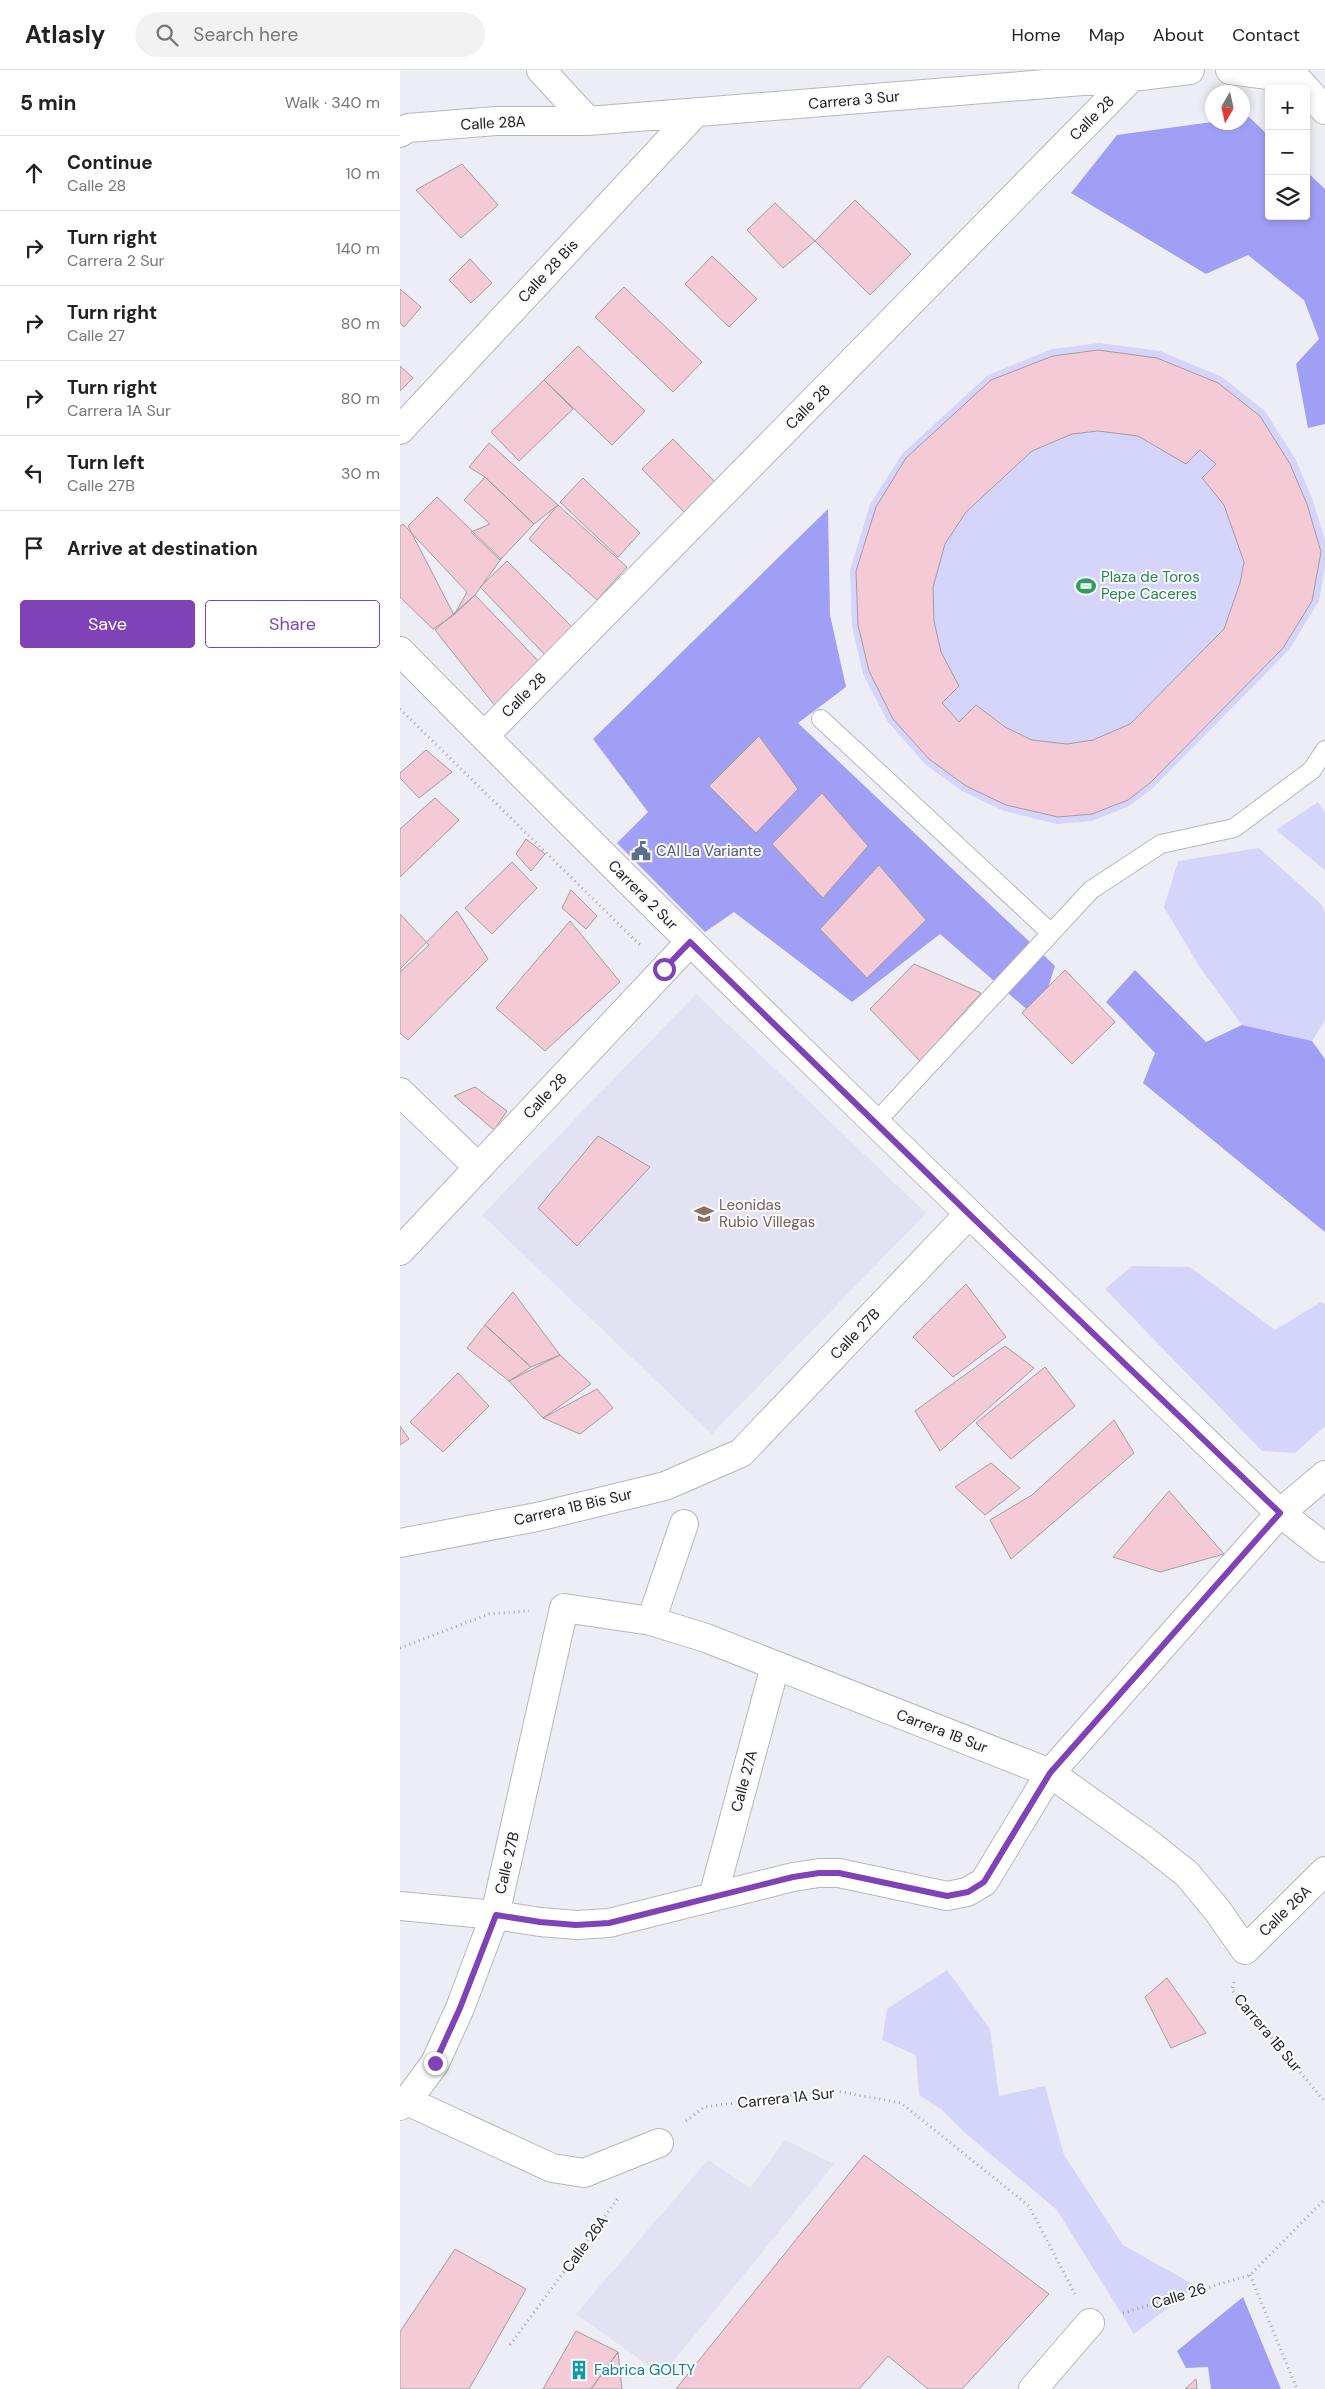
<!DOCTYPE html>
<html lang="en">
<head>
<meta charset="utf-8">
<style>
  :root { --surface:#fff; --page:#f2f2f2; --text:#222; --muted:#767676; --line:#e0e0e0; --accent:#8042b7 }
  body { margin:0; font-family:"DM Sans",sans-serif; background:var(--page); color:var(--text) }
  .controls { position:absolute; right:15px; top:15px; display:grid; overflow:hidden; border-radius:5px; box-shadow:0 2px 8px #0003 }
  .controls button { width:45px; height:45px; display:grid; place-items:center; padding:0; border:0; border-bottom:1px solid var(--line); background:var(--surface); color:var(--text); font:25px sans-serif }
  .compass { position:absolute; left:805px; top:15px; width:45px; height:45px; border-radius:50%; background:var(--surface); box-shadow:0 2px 8px #0003; rotate:189deg }
  .stop { position:absolute; width:15px; height:15px; margin:-11px; border:4px solid #8042b7; border-radius:50%; background:#fff }
  .stop.end { background:#8042b7; border-color:#fff; box-shadow:0 1px 5px #0008 }
  .list { margin:0; padding:0; list-style:none }
  h2 { display:flex; justify-content:space-between; align-items:center; height:65px; margin:0; padding:0 20px; font-size:21px }
  h2 small { font-size:16px; font-weight:400; color:var(--muted) }
  .list li { display:grid; grid-template-columns:32px 1fr auto; gap:15px; align-items:center; box-sizing:border-box; height:75px; padding:0 20px; border-top:1px solid var(--line) }
  .list b { display:block; font-size:19px; white-space:nowrap }
  .list p { margin:0; font-size:16px; white-space:nowrap; color:var(--muted) }
  .list em { font-size:16px; font-style:normal; color:var(--muted) }
  .actions { display:flex; gap:10px; padding:15px 20px }
  .actions a { flex:1; padding:11px 0; border:1px solid var(--accent); border-radius:5px; text-align:center; font-size:18px; color:var(--accent) }
  .actions .main { background:var(--accent); color:#fff }
  .icon { flex:none; width:28px; height:28px; fill:none; stroke:currentColor; stroke-width:2; stroke-linecap:round; stroke-linejoin:round }
  .map { position:relative; flex:none; width:925px; height:2319px; overflow:hidden }
  header { display:flex; align-items:center; gap:30px; box-sizing:border-box; height:70px; padding:0 25px; background:var(--surface); border-bottom:1px solid var(--line) }
  header strong { font-size:24px }
  nav { display:flex; gap:28px; margin-inline-start:auto; font-size:18px }
  .search { width:350px; height:45px; background:var(--page); display:flex; align-items:center; gap:12px; box-sizing:border-box; padding:0 18px; border-radius:28px; color:var(--muted); font-size:19px }
  main { display:flex }
  aside { flex:1; background:var(--surface) }
  .map>svg:first-child { display:block }
</style>
</head>
<body>
<header>
<strong>Atlasly</strong>
<div class="search"><svg class="icon" aria-label="search" viewBox="0 0 24 24"><circle cx="10" cy="10" r="6"/><path d="M15 15l6 6"/></svg>Search here</div>
<nav><a>Home</a><a>Map</a><a>About</a><a>Contact</a></nav>
</header>
<main>
<aside>
<h2>5 min<small>Walk · 340 m</small></h2>
<ul class="list">
<li><svg class="icon" aria-label="ahead" viewBox="0 0 24 24"><path d="M12 20V5M6 11l6-6 6 6"/></svg><div><b>Continue</b><p>Calle 28</p></div><em>10 m</em></li>
<li><svg class="icon" aria-label="right" viewBox="0 0 24 24"><path d="M7 20v-9h11M14 6l5 5-5 5"/></svg><div><b>Turn right</b><p>Carrera 2 Sur</p></div><em>140 m</em></li>
<li><svg class="icon" aria-label="right" viewBox="0 0 24 24"><path d="M7 20v-9h11M14 6l5 5-5 5"/></svg><div><b>Turn right</b><p>Calle 27</p></div><em>80 m</em></li>
<li><svg class="icon" aria-label="right" viewBox="0 0 24 24"><path d="M7 20v-9h11M14 6l5 5-5 5"/></svg><div><b>Turn right</b><p>Carrera 1A Sur</p></div><em>80 m</em></li>
<li><svg class="icon" aria-label="left" viewBox="0 0 24 24"><path d="M17 20v-9H6M10 6l-5 5 5 5"/></svg><div><b>Turn left</b><p>Calle 27B</p></div><em>30 m</em></li>
<li><svg class="icon" aria-label="arrive" viewBox="0 0 24 24"><path d="M6 21V4h12l-3 4 3 4H6"/></svg><div><b>Arrive at destination</b></div></li>
</ul>
<div class="actions"><a class="main">Save</a><a>Share</a></div>
</aside>
<div class="map">
<svg width="925" height="2319" viewBox="0 0 925 2319">
  <rect width="100%" height="100%" fill="#ededf5"/>
  <path fill="#e2e2f2" d="M296,924L526,1143L312,1364L82,1145Z
    M385,2070L434,2094L262,2305L176,2244L308,2090L350,2118Z"/>
  <path fill="#d5d5fb" d="M699,273L760,281L822,307L865,341L896,390L913,431L925,470V497L919,531L889,580L752,719L729,736L692,751L657,754L604,741L562,721L525,694L488,652L463,604L452,556L450,500L470,435L502,384L588,305L652,279Z
    M918,732L925,742V800L876,760Z
    M859,778L921,834L925,843V950L912,971L842,955L799,896L764,837L778,791Z
    M732,1196L790,1197L875,1260L921,1232L925,1234V1356L895,1383L862,1381L705,1219Z
    M547,1900L590,1959L599,2026L645,2016L664,2085L723,2175L796,2216L734,2264L657,2140L564,2062L541,2039L519,2025L516,1985L482,1970L487,1939Z"/>
  <path fill="#a19ef6" d="M849,47L869,66V146H906V101L925,119V354L908,358L896,294L919,269L904,230L848,185L806,204L671,123L717,65L812,52H842L843,48Z
    M428,439L430,545L446,617L398,653L655,896L638,949L540,864L452,932L334,842L305,862L217,773L248,742L193,669Z
    M735,900L806,972L842,955L912,971L925,989V1162L743,1013L755,983L706,932Z
    M843,2227L881,2319H811L808,2297L786,2298L777,2281Z"/>
  <path fill="#f4cad7" stroke="#a59c9f" fill-rule="evenodd" d="M62,94L98,135L61,168L16,120Z
    M455,130L511,184L470,225L415,171Z
    M375,133L415,171L383,198L347,160Z
    M312,186L357,229L329,257L285,214Z
    M70,189L92,213L71,233L49,210Z
    M224,217L302,292L273,322L195,247Z
    M0,219L21,237L4,257L0,253Z
    M178,276L245,341L212,375L144,310Z
    M698,280L757,288L818,313L860,346L890,394L907,434L921,482L912,531L883,578L750,713L728,730L692,744L658,747L606,735L566,716L529,689L493,649L469,601L458,555L456,501L476,437L506,388L591,310L653,286ZM698,361L738,366L786,394L800,380L816,394L802,408L824,435L844,492L840,513L824,559L730,654L693,670L667,674L632,670L605,657L576,635L559,652L542,633L559,616L541,582L534,551L533,517L545,474L566,442L632,381L672,364Z
    M0,296L13,308L0,321Z
    M144,310L173,339L119,391L91,362Z
    M273,369L318,415L287,445L242,399Z
    M89,373L158,435L134,454L85,407L69,397Z
    M85,407L134,454L100,490L71,462L90,454L64,430Z
    M183,408L240,463L218,487L160,432Z
    M37,427L101,489L75,525L54,545L8,456Z
    M158,435L227,497L197,530L129,469Z
    M3,454L67,522L54,545L33,559L0,527V456Z
    M107,491L176,561L148,588L80,517Z
    M75,525L146,599L96,637L35,560Z
    M359,666L398,719L356,763L309,716Z
    M26,680L52,702L19,728L0,708V703Z
    M422,723L468,776L423,828L372,774Z
    M35,728L59,750L0,807V759Z
    M126,769L145,784L131,801L116,784Z
    M112,792L137,818L92,864L65,838Z
    M479,795L526,850L467,908L420,859Z
    M171,820L197,846L186,859L162,838Z
    M57,841L88,889L8,970L0,963V899Z
    M0,844L29,875L0,902Z
    M170,851L220,912L145,981L96,938Z
    M514,894L581,923L520,991L470,939Z
    M665,900L715,952L672,994L622,943Z
    M75,1017L107,1041L94,1060L54,1026Z
    M198,1066L250,1097L177,1176L138,1138Z
    M566,1214L606,1267L553,1307L513,1267Z
    M113,1222L160,1285L131,1297L85,1255Z
    M85,1255L131,1297L109,1311L67,1278Z
    M605,1276L634,1298L540,1381L515,1341Z
    M160,1285L191,1314L143,1348L109,1311Z
    M645,1297L675,1336L611,1389L576,1353Z
    M58,1303L89,1336L43,1382L10,1352Z
    M197,1319L213,1338L180,1364L143,1348Z
    M714,1350L734,1383L611,1489L590,1450L632,1425Z
    M0,1356L9,1369L0,1375Z
    M591,1393L620,1418L585,1445L555,1417Z
    M769,1421L824,1484L760,1502L713,1487Z
    M767,1908L806,1963L771,1978L745,1927Z
    M464,2085L649,2224L562,2319H528L488,2286L459,2319H276Z
    M55,2179L126,2219L69,2319H0V2262Z
    M176,2261L218,2282L191,2319H143Z
    M218,2282L222,2319H191Z
    M796,2309L797,2319H785Z"/>
  <g fill="none" stroke-linecap="round" stroke-linejoin="round">
    <defs>
      <path id="lane" d="M421,649L651,863
        M475,1053L691,820L761,774L834,758L912,700L925,680"/>
      <path id="street" d="M141,0L188,51L732,7L790,0
        M830,0L897,9L906,19
        M906,19L925,40
        M0,63L8,58L96,51H188
        M0,360L296,42
        M0,581C288,874 584,1159 880,1443L925,1478
        M84,666L732,7
        M0,1022L78,1097
        M0,1181L290,872
        M0,1473L137,1447L265,1416L341,1383L569,1144
        M251,1551L284,1454
        M313,1827L375,1596
        M0,1836L95,1845L140,1852L177,1855L209,1853L393,1807L419,1803H439L547,1826L567,1822L584,1812L650,1703L880,1443L925,1405
        M7,2031L152,2098L184,2103L259,2073
        M0,2036L7,2031L35,1993L60,1938L95,1845L164,1538L251,1551L306,1568L650,1703L748,1773L787,1804L817,1840L845,1880L925,1801
        M633,2319L690,2253"/>
    </defs>
    <use href="#lane" stroke="#b6b7be" stroke-width="20"/>
    <use href="#street" stroke="#b6b7be" stroke-width="30"/>
    <path stroke="#a5a5ab" stroke-width="3" stroke-dasharray="1 4" stroke-linecap="butt" d="M0,639L241,876
      M0,1578L89,1544L129,1541
      M834,1912L832,1920L925,2032
      M286,2051L304,2037L431,2020L501,2033L629,2136L675,2224
      M850,2205L897,2319
      M723,2243L850,2205L925,2129
      M110,2275L219,2127"/>
    <use href="#lane" stroke="#fff" stroke-width="18"/>
    <use href="#street" stroke="#fff" stroke-width="28"/>
  </g>
  <g fill="none" stroke-linecap="round" stroke-linejoin="round">
    <path stroke="#8042b7" stroke-width="6" d="M35,1993L60,1938L96,1845L140,1852L176,1855L209,1853L393,1807L419,1803H439L547,1826L568,1822L584,1812L650,1703L880,1443L569,1144L290,872L264,899"/>
  </g>
  <defs>
    <symbol id="stadium-bare" viewBox="-9 -9 18 18"><path d="M0-5a6.5 5 0 1 0 0 10a6.5 5 0 1 0 0-10ZM-3.5-1.8h7v3.6h-7Z" fill="#2e9e5b" stroke="#fbfbfe" stroke-width="2.5" paint-order="stroke"/></symbol>
    <symbol id="civic-bare" viewBox="-9 -9 18 18"><path d="M-.6-6.5H3V-4.5H.6V-3L4-1V1h2V6H-6V1h2V-1L-.6-3ZM-1.2 2.5V6h2.4V2.5Z" fill="#5c6f8a" stroke="#fbfbfe" stroke-width="2.5" paint-order="stroke"/></symbol>
    <symbol id="school-bare" viewBox="-9 -9 18 18"><path d="M0-5L7-2L0 1L-7-2ZM-4 1L0 2.5L4 1V4Q0 6-4 4Z" fill="#8d6e63" stroke="#fbfbfe" stroke-width="2.5" paint-order="stroke"/></symbol>
    <symbol id="building-bare" viewBox="-9 -9 18 18"><path d="M-4-6H4V6H1V3H-1V6H-4ZM-2.5-4.3h1.7v1.8h-1.7ZM.8-4.3h1.7v1.8H.8ZM-2.5-1h1.7V.8h-1.7ZM.8-1h1.7V.8H.8Z" fill="#0f9aa8" stroke="#fbfbfe" stroke-width="2.5" paint-order="stroke"/></symbol>
  </defs>
  <g fill-rule="evenodd">
    <use href="#stadium-bare" x="672" y="502" width="28" height="28"/>
    <use href="#civic-bare" x="227" y="767" width="28" height="28"/>
    <use href="#school-bare" x="290" y="1130" width="28" height="28"/>
    <use href="#building-bare" x="165" y="2286" width="28" height="28"/>
  </g>
  <g text-anchor="middle" stroke-width="4" stroke-linejoin="round" paint-order="stroke">
    <g font-size="15" fill="#202023" stroke="#fbfbfe">
      <text transform="translate(454 30) rotate(-5)" y="5">Carrera 3 Sur</text>
      <text transform="translate(692 48) rotate(-45)" y="5">Calle 28</text>
      <text transform="translate(93 53) rotate(-3)" y="5">Calle 28A</text>
      <text transform="translate(148 201) rotate(-47)" y="5">Calle 28 Bis</text>
      <text transform="translate(408 337) rotate(-45)" y="5">Calle 28</text>
      <text transform="translate(124 625) rotate(-45)" y="5">Calle 28</text>
      <text transform="translate(243 825) rotate(45)" y="5">Carrera 2 Sur</text>
      <text transform="translate(145 1026) rotate(-47)" y="5">Calle 28</text>
      <text transform="translate(455 1264) rotate(-46)" y="5">Calle 27B</text>
      <text transform="translate(173 1437) rotate(-13)" y="5">Carrera 1B Bis Sur</text>
      <text transform="translate(542 1661) rotate(21)" y="5">Carrera 1B Sur</text>
      <text transform="translate(344 1711) rotate(-75)" y="5">Calle 27A</text>
      <text transform="translate(107 1793) rotate(-77)" y="5">Calle 27B</text>
      <text transform="translate(885 1841) rotate(-44)" y="5">Calle 26A</text>
      <text transform="translate(868 1963) rotate(50)" y="5">Carrera 1B Sur</text>
      <text transform="translate(386 2028) rotate(-6)" y="5">Carrera 1A Sur</text>
      <text transform="translate(185 2174) rotate(-54)" y="5">Calle 26A</text>
      <text transform="translate(779 2226) rotate(-17)" y="5">Calle 26</text>
    </g>
    <g font-size="15" fill="#27864d" stroke="#fbfbfe" text-anchor="start">
      <text x="701" y="512">Plaza de Toros<tspan x="701" dy="17">Pepe Caceres</tspan></text>
    </g>
    <g font-size="15" fill="#4e5e75" stroke="#fbfbfe" text-anchor="start">
      <text x="256" y="786">CAI La Variante</text>
    </g>
    <g font-size="15" fill="#785e54" stroke="#fbfbfe" text-anchor="start">
      <text x="319" y="1140">Leonidas<tspan x="319" dy="17">Rubio Villegas</tspan></text>
    </g>
    <g font-size="15" fill="#0d838f" stroke="#fbfbfe" text-anchor="start">
      <text x="194" y="2305">Fabrica GOLTY</text>
    </g>
  </g>
</svg>
<div class="controls">
<button>+</button>
<button>−</button>
<button><svg class="icon" aria-label="layers" viewBox="0 0 24 24"><path d="M12 4l9 5-9 5-9-5zM3 14l9 5 9-5"/></svg></button>
</div>
<svg class="compass" viewBox="-18 -18 36 36"><path d="M0-13l5 13h-10z" fill="#e53935"/><path d="M0 13l5-13h-10z" fill="#767676"/></svg>
<div class="stop" style="left:264px;top:899px"></div>
<div class="stop end" style="left:35px;top:1993px"></div>
</div>
</main>
</body>
</html>
